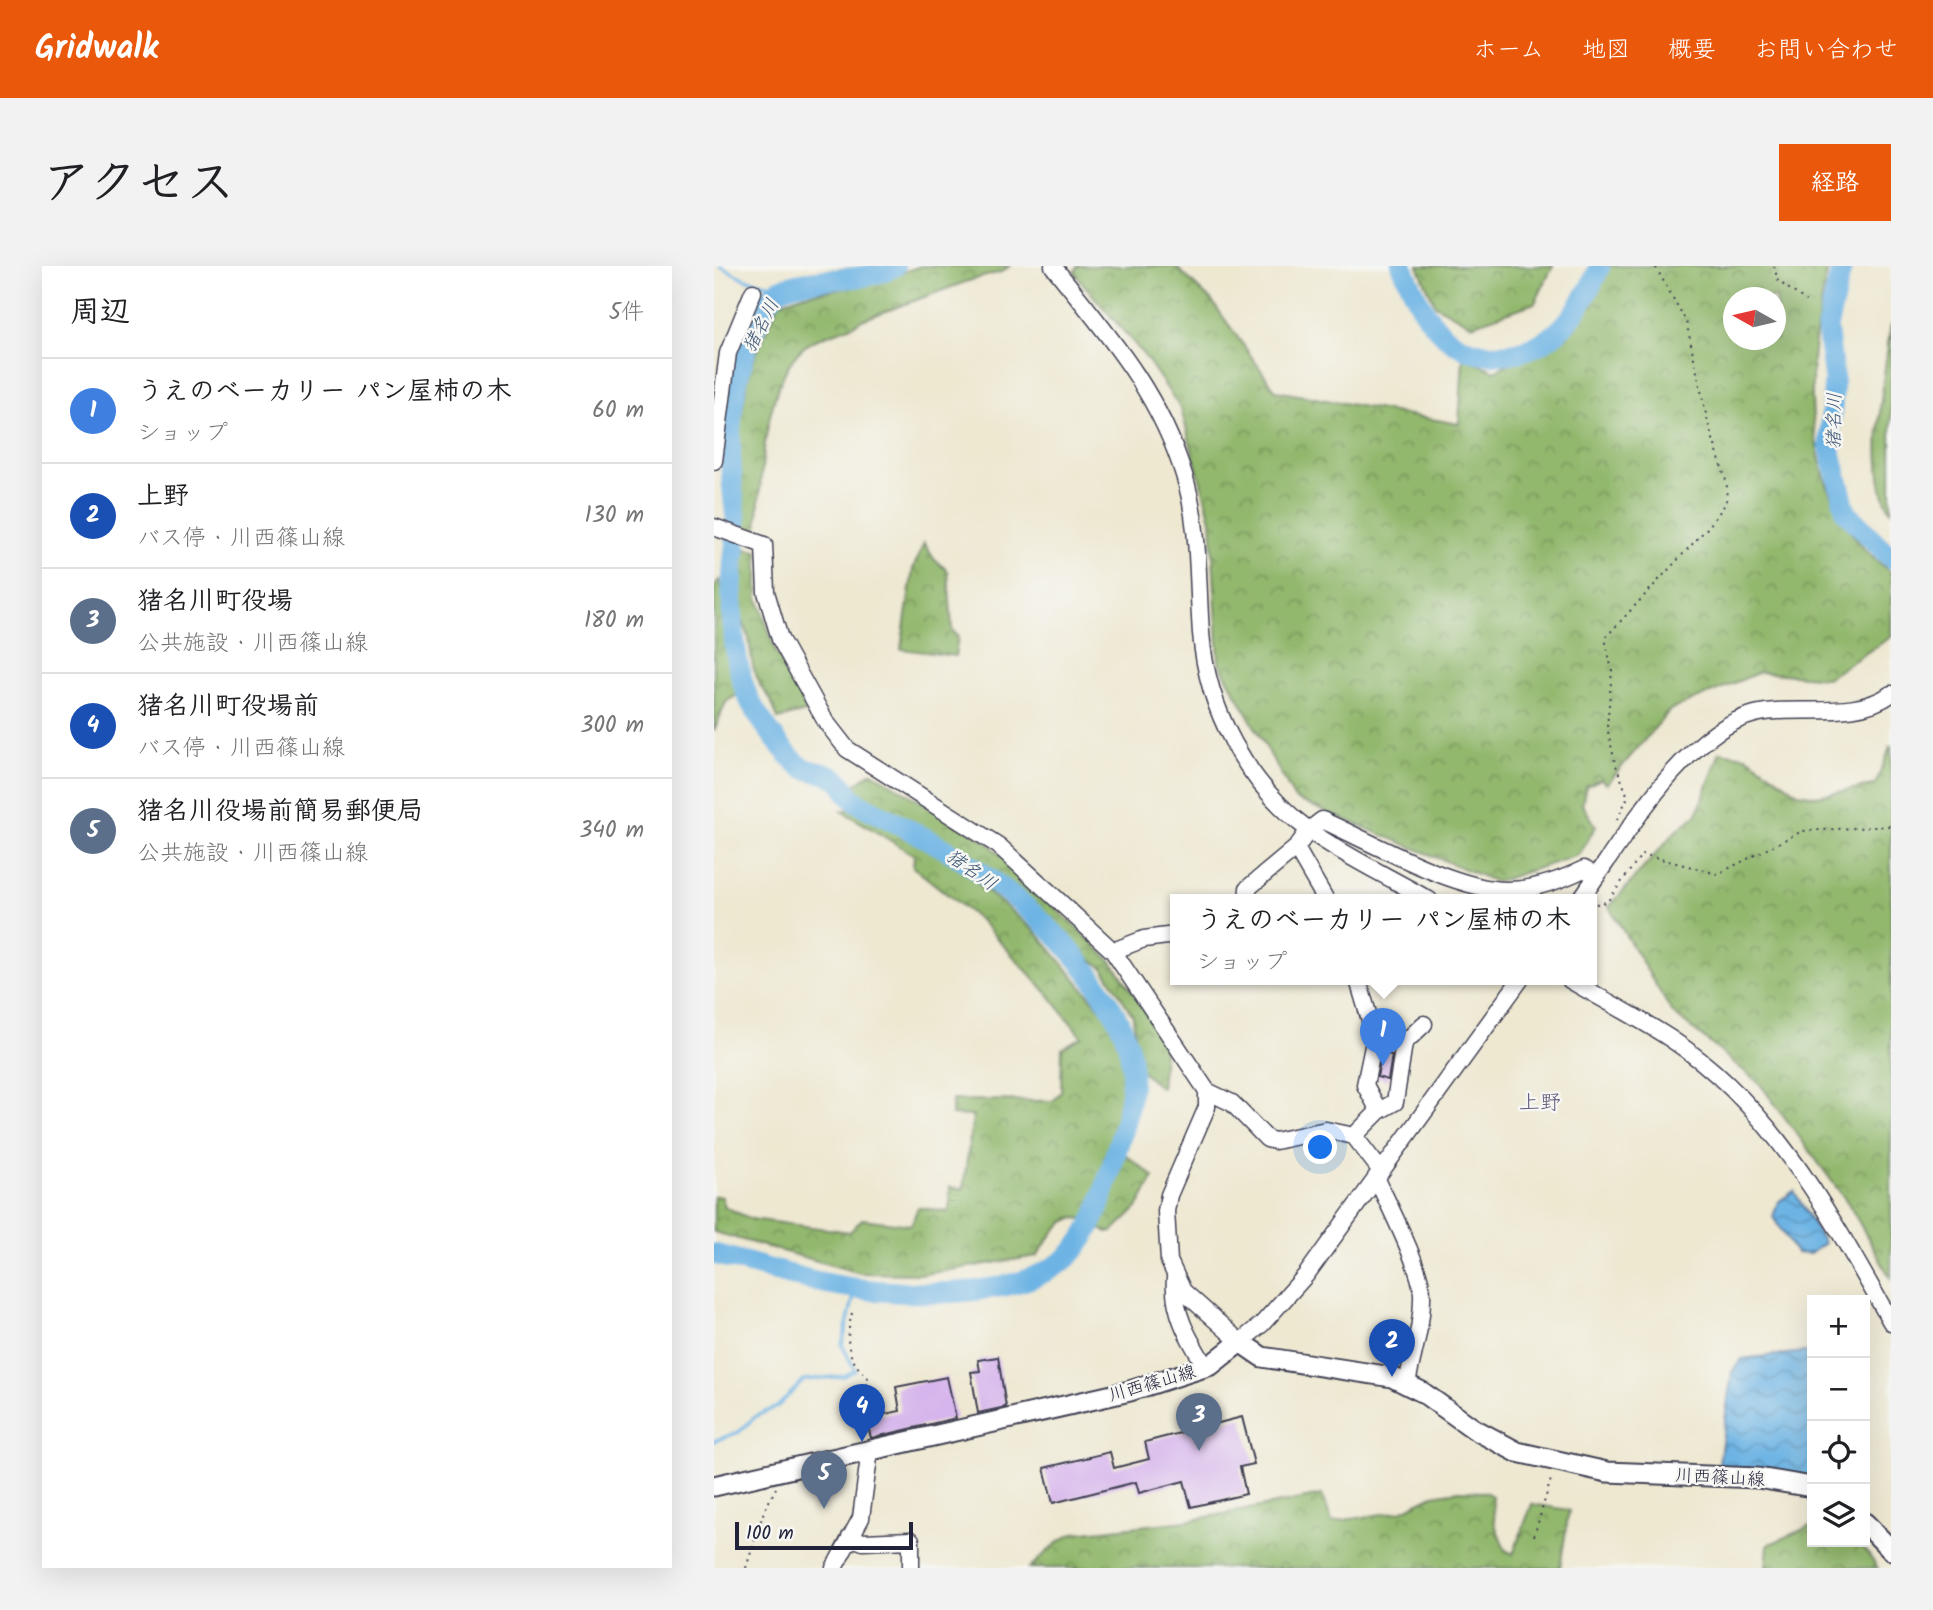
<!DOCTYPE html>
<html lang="ja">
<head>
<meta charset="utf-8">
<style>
  :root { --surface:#fff; --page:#f2f2f2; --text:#202124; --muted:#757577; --line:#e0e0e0; --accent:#ea580c }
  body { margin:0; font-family:Kalam,"Klee One",sans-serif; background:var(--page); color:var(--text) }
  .controls { position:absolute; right:21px; bottom:21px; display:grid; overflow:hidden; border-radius:0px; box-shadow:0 7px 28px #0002 }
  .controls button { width:63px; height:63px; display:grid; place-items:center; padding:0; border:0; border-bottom:2px solid var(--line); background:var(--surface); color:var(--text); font:35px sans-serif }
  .compass { position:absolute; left:1009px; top:21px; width:63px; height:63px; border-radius:50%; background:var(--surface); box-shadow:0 7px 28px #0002; rotate:278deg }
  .scale { position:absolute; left:21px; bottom:18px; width:178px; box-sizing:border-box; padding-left:7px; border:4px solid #22223b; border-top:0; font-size:19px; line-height:24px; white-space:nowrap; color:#22223b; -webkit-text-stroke:5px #f6f6f2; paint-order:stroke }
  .you { position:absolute; left:607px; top:882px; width:24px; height:24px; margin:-18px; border:5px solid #fff; border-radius:50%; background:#1a73e8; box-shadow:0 0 0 10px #1a73e833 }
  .badge { display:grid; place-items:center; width:46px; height:46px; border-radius:50%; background:var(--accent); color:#fff; font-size:23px; font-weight:700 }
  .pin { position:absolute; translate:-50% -58px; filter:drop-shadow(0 2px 4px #0008) }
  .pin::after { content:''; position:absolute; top:37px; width:24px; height:21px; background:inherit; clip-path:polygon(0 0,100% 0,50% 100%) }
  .popup { position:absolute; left:456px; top:628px; width:427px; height:91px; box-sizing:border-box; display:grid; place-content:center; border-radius:0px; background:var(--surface); filter:drop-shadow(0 2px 5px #0005); font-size:23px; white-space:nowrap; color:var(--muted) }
  .popup b { font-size:26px; color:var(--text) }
  .popup::after { content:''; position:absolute; left:50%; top:100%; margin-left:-14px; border:14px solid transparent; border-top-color:var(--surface) }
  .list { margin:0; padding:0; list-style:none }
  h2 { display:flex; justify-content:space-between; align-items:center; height:91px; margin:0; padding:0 28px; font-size:30px }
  h2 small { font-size:23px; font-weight:400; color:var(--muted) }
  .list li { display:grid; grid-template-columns:46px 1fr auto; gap:21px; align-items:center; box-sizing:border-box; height:105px; padding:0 28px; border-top:2px solid var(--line) }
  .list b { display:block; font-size:26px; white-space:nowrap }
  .list p { margin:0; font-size:23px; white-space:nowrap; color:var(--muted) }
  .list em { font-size:23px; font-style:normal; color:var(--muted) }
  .icon { flex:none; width:38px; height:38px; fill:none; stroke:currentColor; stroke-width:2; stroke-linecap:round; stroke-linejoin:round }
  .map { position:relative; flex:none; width:1177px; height:1302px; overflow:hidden; border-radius:0px }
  header { display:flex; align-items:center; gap:42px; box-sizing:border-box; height:98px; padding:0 35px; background:var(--accent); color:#fff }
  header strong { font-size:33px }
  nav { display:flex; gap:38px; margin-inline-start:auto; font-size:24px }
  .intro { display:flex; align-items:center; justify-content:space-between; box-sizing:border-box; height:168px; padding:0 42px }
  h1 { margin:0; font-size:49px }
  .button { padding:18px 32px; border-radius:0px; background:var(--accent); color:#fff; font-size:24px; font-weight:700 }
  main { display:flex; gap:42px; padding:0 42px }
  aside { flex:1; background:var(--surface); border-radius:0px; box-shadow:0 7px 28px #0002 }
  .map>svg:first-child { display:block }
</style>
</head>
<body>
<header>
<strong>Gridwalk</strong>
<nav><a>ホーム</a><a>地図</a><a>概要</a><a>お問い合わせ</a></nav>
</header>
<div class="intro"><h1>アクセス</h1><a class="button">経路</a></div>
<main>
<aside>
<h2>周辺<small>5件</small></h2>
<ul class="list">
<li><span class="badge" style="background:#3f7fe0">1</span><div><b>うえのベーカリー パン屋柿の木</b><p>ショップ</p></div><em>60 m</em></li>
<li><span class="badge" style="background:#1a4fb4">2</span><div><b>上野</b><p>バス停 · 川西篠山線</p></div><em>130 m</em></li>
<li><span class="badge" style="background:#5c6f8a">3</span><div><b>猪名川町役場</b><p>公共施設 · 川西篠山線</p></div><em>180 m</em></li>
<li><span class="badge" style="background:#1a4fb4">4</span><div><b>猪名川町役場前</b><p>バス停 · 川西篠山線</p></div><em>300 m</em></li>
<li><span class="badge" style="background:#5c6f8a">5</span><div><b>猪名川役場前簡易郵便局</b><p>公共施設 · 川西篠山線</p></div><em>340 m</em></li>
</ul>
</aside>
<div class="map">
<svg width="1177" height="1302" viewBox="0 0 1177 1302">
  <defs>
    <pattern id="forest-crowns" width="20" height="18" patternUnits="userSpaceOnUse" patternTransform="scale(1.75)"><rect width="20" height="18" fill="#92b86d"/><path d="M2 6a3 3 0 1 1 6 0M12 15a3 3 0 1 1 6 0" fill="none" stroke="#77955b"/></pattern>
    <pattern id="water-waves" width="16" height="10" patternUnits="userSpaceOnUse" patternTransform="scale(1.75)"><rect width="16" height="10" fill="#6db4e4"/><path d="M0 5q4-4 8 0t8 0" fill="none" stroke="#5992ba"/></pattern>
  </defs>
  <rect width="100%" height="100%" fill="#f6f6f2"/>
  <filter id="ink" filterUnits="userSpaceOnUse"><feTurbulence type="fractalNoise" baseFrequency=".0143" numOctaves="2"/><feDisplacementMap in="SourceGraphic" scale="14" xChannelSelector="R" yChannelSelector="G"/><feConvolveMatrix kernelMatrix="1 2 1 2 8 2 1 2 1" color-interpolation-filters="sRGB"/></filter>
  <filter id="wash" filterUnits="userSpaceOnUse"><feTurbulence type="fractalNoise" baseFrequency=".00686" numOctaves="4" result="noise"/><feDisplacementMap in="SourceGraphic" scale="28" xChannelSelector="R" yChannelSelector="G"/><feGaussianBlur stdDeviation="1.57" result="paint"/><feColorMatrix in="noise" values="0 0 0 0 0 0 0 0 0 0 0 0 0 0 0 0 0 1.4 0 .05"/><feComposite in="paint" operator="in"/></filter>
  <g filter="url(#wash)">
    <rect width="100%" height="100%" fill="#eee8d1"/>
    <path fill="url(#forest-crowns)" stroke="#5a6d54" stroke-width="2" fill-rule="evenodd" d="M207,0H296L287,6L254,15L148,54C130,67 108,67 90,81C49,115 46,219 43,268L29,264L22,171L37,99L65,37L92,28L146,20Z
      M363,0H461L497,34L562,125L745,158L749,91L781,105L862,62L891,0H1114C1109,31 1101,64 1099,95C1093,172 1111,260 1177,306V371L1113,412L1046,406L956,444L893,518L887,513L872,520L868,538L882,560L865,589L782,616L581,533L505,397L497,254L467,143L430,89L360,7ZM1020,32H1062V74H1020Z
      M704,0H839L821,37L758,59L721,39Z
      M1177,58V245C1152,211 1171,101 1177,58Z
      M210,277L220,293L234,305L238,363L244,371L241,390L187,383L199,303Z
      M32,283L44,285V332L61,384L95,445L64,453L56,432L47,421L39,401L35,372L24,342L26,289Z
      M5,314L12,332L15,383L25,398L28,426L12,436L0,465V322Z
      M1177,479V1013L1134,937L1046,818L958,746L895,641L961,566L983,548L1006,486L1032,490L1084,527L1102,530L1161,519Z
      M158,506L273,576L399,697L451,776L447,822L425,803L419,750L390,703L363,683L331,646L244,581L142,525L138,521Z
      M136,543L240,597L322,666L403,762L415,817L399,879L440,911L423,942L398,966C388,967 381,959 373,955C350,942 333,976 323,990L211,1008L146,1007L0,966V930L8,931L11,941L37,953L136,966L148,953L197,959L204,941L235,946L236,921L249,923L259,850L238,849V834L339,835L347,825L348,782L368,771L333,727L267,655L199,601L200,589L128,545Z
      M744,1225L771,1226L778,1230L781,1258L791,1284L799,1288L818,1238L855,1244L846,1302H315L345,1275L361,1267L473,1255L608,1229L618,1256L687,1245L719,1229Z
      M1098,1259V1276H1145L1164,1302H1052L1054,1279Z"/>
    <path fill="url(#water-waves)" stroke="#486b90" stroke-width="2" d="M1080,925L1110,977L1096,988L1082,987L1059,951L1064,936Z
      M1098,1085V1208L1094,1211L1009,1201L1005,1198L1018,1106L1028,1093Z"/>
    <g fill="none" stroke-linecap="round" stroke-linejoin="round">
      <path stroke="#6db4e4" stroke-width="3.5" d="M6,0L31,13L71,22
        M0,1175L25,1166L42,1150L63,1141L90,1114L130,1110L141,1104L128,1079L142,1022"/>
      <path stroke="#6db4e4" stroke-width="21" d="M688,0C700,25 708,49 729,68C761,98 810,93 842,67C861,51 876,23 886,0
        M1128,0L1113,61L1120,114L1115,179L1132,246L1177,292
        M0,988C35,997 70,1008 105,1016C171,1030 303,1039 356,989C383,962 392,918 403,883C425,811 426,782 383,719C349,668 300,628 249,594C224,577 195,564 169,550C159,545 147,540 139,533C133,528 130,519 124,514C114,504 96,508 86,500C69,486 40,447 32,426C19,392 16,338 19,302C20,285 24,269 22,252C12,180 13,124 43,56C49,44 55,29 67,23C103,7 145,20 181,0"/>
    </g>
    <g id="blocks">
      <path fill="#d6b4ec" d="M668,787L678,789L674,814L663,811Z
        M284,1091L292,1141L264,1147L257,1106L266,1105L264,1094Z
        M233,1111L242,1152L157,1172L152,1152L186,1145L182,1121Z
        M528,1151L540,1198L526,1201L532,1228L477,1241L470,1215L425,1227L422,1216L339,1237L330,1202L396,1186L400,1202L435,1193L431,1176Z"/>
    </g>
  </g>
  <g filter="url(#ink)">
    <use href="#blocks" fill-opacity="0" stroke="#414052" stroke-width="2"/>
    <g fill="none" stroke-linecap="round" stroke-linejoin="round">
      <defs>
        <path id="minor" d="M339,0C393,68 444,124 470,209C486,260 483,314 487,367C493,444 533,519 596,565C632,591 676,611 715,634
          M0,195L14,87L39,26
          M0,261L50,279L52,326L66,373L112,456L133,483L285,580L399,685L493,825V841L455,929L452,945L455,995L469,1025L526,1076L548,1058L592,1009L806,714
          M582,582L612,634
          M533,634L534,622L582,582L595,564L608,554C657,576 741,624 793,624C820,624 845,615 870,603L883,610
          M866,634C908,576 970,465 1041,448C1083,438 1140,455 1177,428
          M399,685L430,673L461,669
          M644,714L661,771L651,819L665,845
          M856,714C890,734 925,752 957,773C1060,841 1118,952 1177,1056
          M493,825L518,837L553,873L561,875L612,864L640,870L667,905
          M640,870L665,845L681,836L690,777L710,758
          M662,911C673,936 708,1003 708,1028C709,1059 698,1088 693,1118
          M461,1012C458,1046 475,1073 492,1101
          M136,1271L149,1276L197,1274V1302
          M120,1302L147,1252L156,1184"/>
        <path id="major" d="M0,1220L416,1125L497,1099L526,1076L548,1091L678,1111L708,1126L760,1163L803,1186L893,1206L1044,1212L1098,1221
          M1151,1257L1177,1284"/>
      </defs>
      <use href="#minor" stroke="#414052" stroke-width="19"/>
      <use href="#major" stroke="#414052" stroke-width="23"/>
      <path stroke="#414052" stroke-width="2" stroke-dasharray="2 5" stroke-linecap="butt" d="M1060,0L1064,15L1092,35
        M903,553L914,531L901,497L893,461L898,405L891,372L996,259L1012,237L1013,218L994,157L972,55L941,0
        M882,638L893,636L928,588L1004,608L1088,565L1177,560
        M138,1047C131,1075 132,1092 154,1112L147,1147L152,1169
        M820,1270L838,1210
        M32,1302L50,1245L62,1222"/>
      <use href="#minor" stroke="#fff" stroke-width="16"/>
      <use href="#major" stroke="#fff" stroke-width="19"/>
    </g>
  </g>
  <g text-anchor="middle" stroke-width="5" stroke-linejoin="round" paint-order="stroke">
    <g font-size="18" fill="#22223b" stroke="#f6f6f2">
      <text transform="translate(438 1117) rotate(-16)" y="6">川西篠山線</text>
      <text transform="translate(1006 1211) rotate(3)" y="6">川西篠山線</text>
    </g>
    <g font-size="19" font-style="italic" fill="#3c5576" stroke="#f6f6f2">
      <text transform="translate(46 59) rotate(-63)" y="7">猪名川</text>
      <text transform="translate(1119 155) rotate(-89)" y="7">猪名川</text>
      <text transform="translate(258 603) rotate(35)" y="7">猪名川</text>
    </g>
    <g font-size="21" fill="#615579" stroke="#f6f6f2">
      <text x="826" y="843">上野</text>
    </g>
  </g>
</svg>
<div class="controls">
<button>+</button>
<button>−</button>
<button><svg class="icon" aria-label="locate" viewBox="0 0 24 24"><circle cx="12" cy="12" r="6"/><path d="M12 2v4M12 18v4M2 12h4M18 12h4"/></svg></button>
<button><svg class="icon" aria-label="layers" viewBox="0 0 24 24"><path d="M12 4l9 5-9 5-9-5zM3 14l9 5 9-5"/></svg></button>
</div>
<svg class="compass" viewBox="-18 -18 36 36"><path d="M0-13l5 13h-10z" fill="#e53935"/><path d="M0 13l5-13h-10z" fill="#757577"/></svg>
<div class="scale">100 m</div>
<div class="you"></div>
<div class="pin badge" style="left:669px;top:800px;background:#3f7fe0">1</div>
<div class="popup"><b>うえのベーカリー パン屋柿の木</b>ショップ</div>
<div class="pin badge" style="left:678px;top:1111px;background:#1a4fb4">2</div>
<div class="pin badge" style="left:485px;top:1185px;background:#5c6f8a">3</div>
<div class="pin badge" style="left:148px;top:1176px;background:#1a4fb4">4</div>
<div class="pin badge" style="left:110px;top:1243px;background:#5c6f8a">5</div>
</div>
</main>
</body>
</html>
